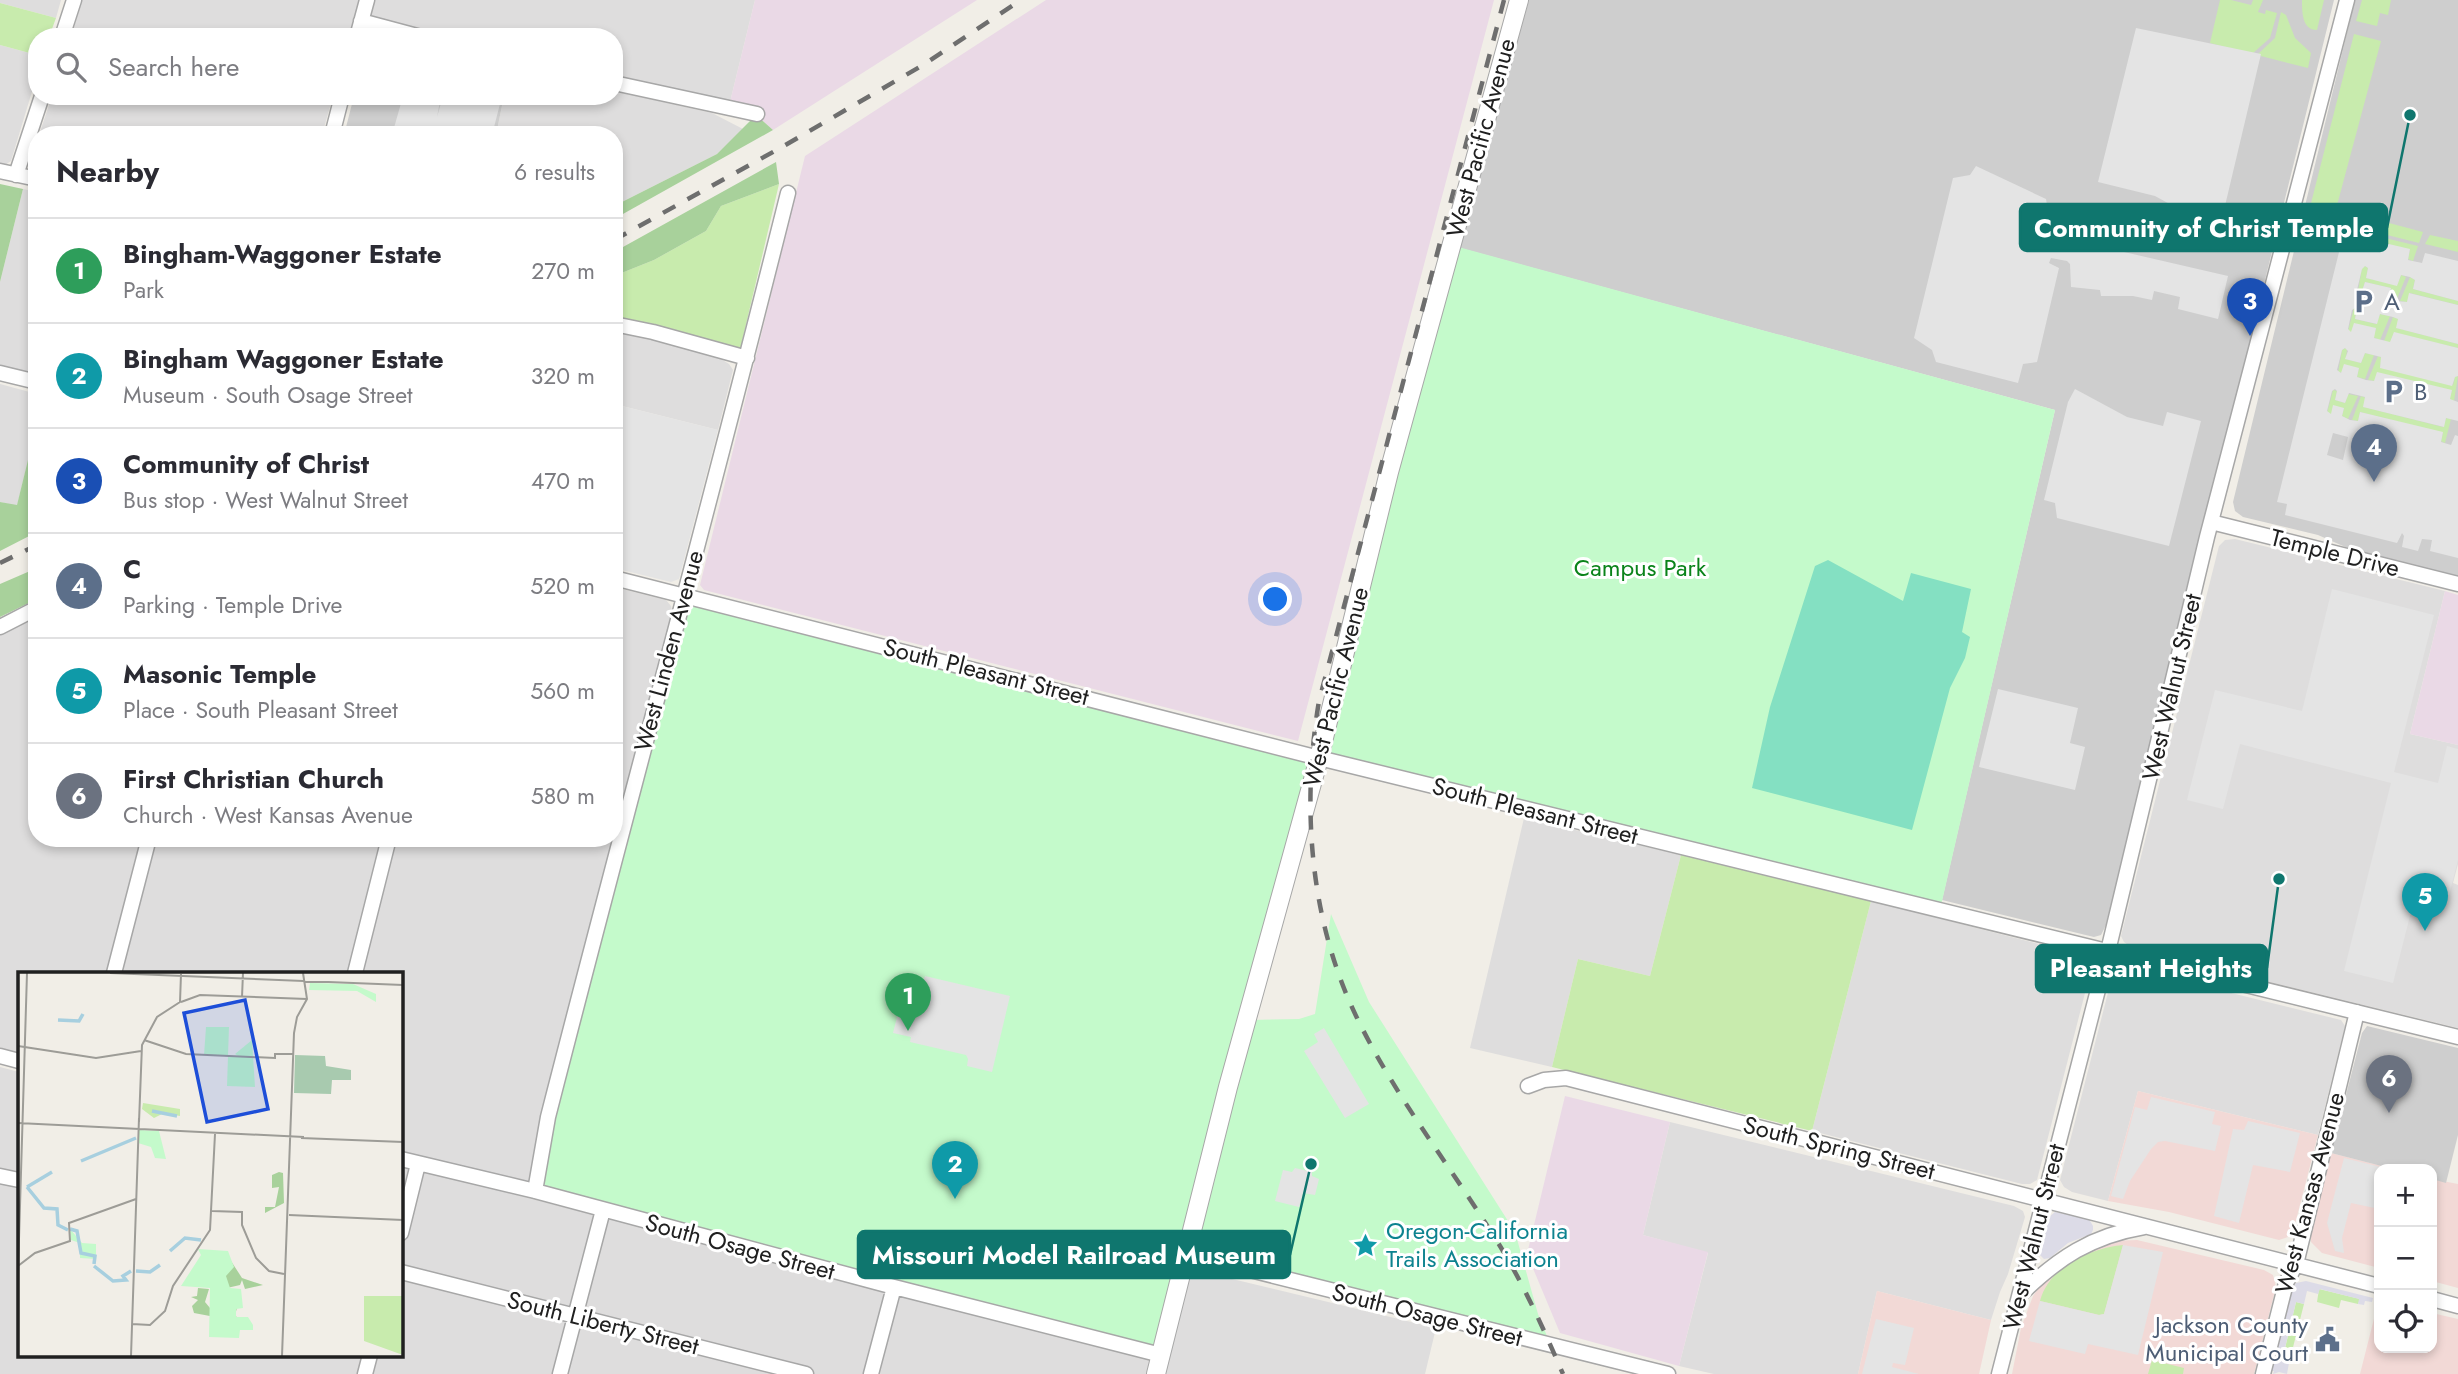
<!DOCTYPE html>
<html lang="en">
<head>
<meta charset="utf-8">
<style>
  :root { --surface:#fff; --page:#f7f7f7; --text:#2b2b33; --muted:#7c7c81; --line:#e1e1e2; --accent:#d10b00 }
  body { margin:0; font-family:Jost,sans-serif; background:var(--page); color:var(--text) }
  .controls { position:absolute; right:21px; bottom:21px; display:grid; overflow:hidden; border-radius:14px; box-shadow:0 4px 10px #0003 }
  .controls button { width:63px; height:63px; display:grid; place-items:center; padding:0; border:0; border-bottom:2px solid var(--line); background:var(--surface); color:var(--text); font:35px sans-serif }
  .you { position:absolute; left:1276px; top:600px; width:24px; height:24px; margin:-18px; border:5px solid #fff; border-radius:50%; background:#1a73e8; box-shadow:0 0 0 10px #1a73e833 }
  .badge { display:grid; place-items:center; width:46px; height:46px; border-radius:50%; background:var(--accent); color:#fff; font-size:23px; font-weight:700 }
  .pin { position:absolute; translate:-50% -58px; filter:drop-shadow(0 2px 4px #0008) }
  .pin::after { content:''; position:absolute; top:37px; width:24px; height:21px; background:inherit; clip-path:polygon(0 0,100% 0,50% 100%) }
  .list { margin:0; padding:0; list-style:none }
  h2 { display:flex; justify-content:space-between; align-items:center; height:91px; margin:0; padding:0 28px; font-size:30px }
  h2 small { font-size:23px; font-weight:400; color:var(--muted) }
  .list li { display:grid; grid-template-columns:46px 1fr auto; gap:21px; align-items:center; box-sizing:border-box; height:105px; padding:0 28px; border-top:2px solid var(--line) }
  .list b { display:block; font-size:26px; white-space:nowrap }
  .list p { margin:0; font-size:23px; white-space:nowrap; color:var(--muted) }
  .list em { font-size:23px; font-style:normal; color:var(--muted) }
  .icon { flex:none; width:38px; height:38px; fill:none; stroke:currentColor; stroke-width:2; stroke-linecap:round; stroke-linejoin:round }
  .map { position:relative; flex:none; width:2458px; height:1374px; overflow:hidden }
  .search { position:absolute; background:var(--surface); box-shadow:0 4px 10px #0003; left:28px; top:28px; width:595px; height:77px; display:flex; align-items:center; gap:18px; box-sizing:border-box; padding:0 24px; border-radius:28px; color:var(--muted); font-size:26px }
  .panel { position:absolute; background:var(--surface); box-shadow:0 4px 10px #0003; left:28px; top:126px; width:595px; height:721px; border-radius:28px }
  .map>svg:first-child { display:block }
</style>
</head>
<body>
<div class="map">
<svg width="2458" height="1374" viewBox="0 0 2458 1374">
  <rect width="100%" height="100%" fill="#f1eee7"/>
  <path fill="#dedddd" d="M0,0H61L56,18L0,3Z
    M82,0H755L730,102L614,75V37H444L355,16L349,37H71Z
    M0,45L37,55V75L11,161L5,165L0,164Z
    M614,91L712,113L743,129L717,154L614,206V135H496L504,96H614Z
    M52,96H333L322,135H39Z
    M23,189L37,192V376L0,368V282Z
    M614,328L721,359L729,364L733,370L718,430L614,404Z
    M0,384L37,394V423L17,506L0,502Z
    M2235,539L2445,591L2410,734L2458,745V864L2453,883L2458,885V1028L2134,949L2124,942L2121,936L2219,546L2225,540Z
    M614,587L666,600L671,606L673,616L614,837Z
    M37,616V838H614L541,1114L532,1176L527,1184L401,1157V973H19V1061L0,1056V633Z
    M1524,818L1681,855L1650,976L1578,959L1552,1067L1470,1048Z
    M1871,901L2090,957L2093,962L2037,1180L2030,1184H2022L1812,1131Z
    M2122,966L2341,1020L2345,1026L2318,1135L2138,1091L2108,1201L2072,1192L2064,1187L2060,1180L2112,977L2116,969Z
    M0,1067L19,1072V1355H401V1165L1150,1359L1146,1374H0Z
    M1670,1122L2014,1206L2023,1211L2025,1217L2008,1274L2000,1292L1991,1320L1877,1291L1858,1374H1714L1679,1366L1708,1253L1643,1235Z
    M1203,1272L1436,1328L1425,1374H1163L1187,1284L1193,1275Z"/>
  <path fill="#f2d9d6" d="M2138,1091L2318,1135L2294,1228L2288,1237L2279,1240L2169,1212L2108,1201Z
    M2331,1153L2393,1169H2379V1268L2322,1253L2311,1242V1236Z
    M2432,1179L2458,1184V1288L2432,1281Z
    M2137,1240L2264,1270L2273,1275L2276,1287L2254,1374H2012L2021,1328L2033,1296L2043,1282L2062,1263L2113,1241Z
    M1877,1291L1991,1320L1979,1374H1858Z
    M2379,1299V1348H2432V1313L2458,1319V1374H2360Z"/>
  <path fill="#ead9e6" d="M755,0H977L773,130L756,115L730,102Z
    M1046,0H1494L1298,741L704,590L700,585L805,156Z
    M2445,591L2458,595V745L2410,734Z
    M1565,1096L1670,1122L1643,1235L1708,1252L1679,1366L1560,1333L1527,1254Z"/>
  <path fill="#cecece" d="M1529,0H2334L2106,925L2101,935L2094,937L1942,900L2055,410L1460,248Z
    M2355,0H2458V577L2359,553L2318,535L2243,517L2235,511L2233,502Z
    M354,96H504L496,135H344Z
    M2367,1026L2458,1048V1135L2446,1183L2432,1179V1169H2393L2331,1153L2362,1033Z"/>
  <path fill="#c8ebad" d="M2220,0H2231L2251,5L2253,0H2263L2258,12L2265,14L2266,10L2277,13L2270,38L2252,54L2210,43Z
    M2302,0H2324L2317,30C2302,30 2302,12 2302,0Z
    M2362,0H2391L2388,15L2380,13L2377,26L2356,21Z
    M0,3L56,18L49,37H37V55L0,45Z
    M2281,12L2286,15L2295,38L2311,53L2308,68L2257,55L2275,38Z
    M2354,34L2381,41L2336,209L2423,232L2419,243L2308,215Z
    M779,184L740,350L614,316V276L654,260L706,231L721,206Z
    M2356,231L2418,246L2413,261L2408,259L2410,250L2355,236Z
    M2430,235L2458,241V252L2425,244Z
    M2365,266L2368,268L2366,278L2397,285L2401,275L2406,277L2396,301L2389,298L2391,288L2365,282L2362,291H2358L2362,268Z
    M2410,277L2415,280L2413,289L2458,301V305L2410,293L2407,302L2400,301Z
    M2354,308L2357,309L2355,319L2376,324L2380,314L2390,316L2380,340L2373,337L2376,329L2350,333L2348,331Z
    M2393,317L2399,319L2397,328L2458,344V348L2394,333L2390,343L2384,341Z
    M2345,348L2347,349L2346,359L2361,363L2365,353L2374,355L2365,379L2357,377L2359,368L2338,373L2342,350Z
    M2378,356L2382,358L2380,367L2453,385L2455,377L2458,376L2454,401L2449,399L2452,391L2377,373L2375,381L2368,380Z
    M2333,390L2337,391L2335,400L2345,403L2348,394L2358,396L2348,419L2342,416L2344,408L2330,415L2327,413Z
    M2361,396L2366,398L2364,407L2443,427L2446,418L2451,419L2445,443L2441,441L2443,433L2360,412L2358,421L2352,420Z
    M1681,855L1871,901L1812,1131L1552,1067L1578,959L1650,976Z
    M2123,1245L2104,1314L2099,1315L2040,1301C2049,1266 2091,1248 2123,1245Z
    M2319,1289L2360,1299L2358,1304L2341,1300L2339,1308L2317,1302Z
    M2296,1302L2304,1304L2289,1363L2282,1361Z
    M2152,1360L2184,1368L2183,1374H2148Z"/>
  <path fill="#a8d19b" d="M756,115L773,130L614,219V206L717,154Z
    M776,162L779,184L721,206L706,231L654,260L614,276V252Z
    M0,184L23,189L0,282Z
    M37,423V532L0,551V502L17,505Z
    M37,568V599L0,617V584Z"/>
  <path fill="#c4facb" d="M1451,245L2055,410L1940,910L1320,758L1250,1020L1299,1019L1315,1014L1331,914L1369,1002L1515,1232L1538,1314L1551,1346L1188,1255L1161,1355L535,1191L683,595L1319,758Z"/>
  <path fill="#84e0c2" d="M1828,560L1903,601L1911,573L1971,589L1962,632L1970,637L1965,658L1950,688L1912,830L1752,788L1770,707L1815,566Z"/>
  <path fill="#e4e4e4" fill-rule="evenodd" d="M2136,28L2261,54L2219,231L2155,196L2098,182Z
    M403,96H441L437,117L443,96H502L492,135H392Z
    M1976,166L2046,199L2049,217H2054L2062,210L2098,246L2228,276L2218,319L2178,309L2180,297L2154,291L2152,300L2133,296H2101L2100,290L2071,287L2070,264L2067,261L2051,258L2049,263L2059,268L2037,362L2023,364L2018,383L1936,362L1932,350L1914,338L1953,178L1970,175Z
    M2355,236L2410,249L2408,260L2422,263L2425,253L2458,261V301L2413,289L2415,280L2410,277L2401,275L2397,286L2366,278L2368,268L2365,266L2362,269L2357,290L2362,291L2365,282L2391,288L2389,298L2396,301L2407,302L2409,293L2458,305V344L2396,328L2398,319L2393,317L2380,314L2377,324L2355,319L2357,309L2355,308L2352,310L2348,329L2351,332L2354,323L2376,328L2374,338L2390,342L2394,332L2458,348V376L2455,377L2452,386L2380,368L2381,357L2365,353L2361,363L2345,359L2348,351L2345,348L2342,350L2337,370L2341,373L2344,364L2359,368L2357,377L2366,380L2374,381L2377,372L2452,390L2450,399L2458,402V421L2446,418L2444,427L2363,407L2365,397L2349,393L2345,403L2335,400L2337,391L2335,389L2332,391L2327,411L2331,414L2333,405L2344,408L2342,416L2350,420L2358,421L2360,412L2443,432L2441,442L2451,445L2455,435L2458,436V558L2430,551L2432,540L2422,539L2418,551L2402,547L2404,536L2402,533L2397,543L2285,515L2287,504L2277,502L2341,244L2352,246ZM2333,433L2348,437L2343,460L2327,455Z
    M2075,389L2127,417L2163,426L2167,412L2201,421L2169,546L2057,518L2055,503L2044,500L2068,402Z
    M614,404L718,430L679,579L671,582L614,568Z
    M2332,589L2434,615L2394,772L2438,783L2447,746L2458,749V860L2449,895L2417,888L2393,983L2344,971L2391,783L2240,744L2223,809L2187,800L2215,690L2302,711Z
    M1998,689L2078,708L2070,743L2085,747L2075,790L1979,767Z
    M925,976L1010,996L992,1072L967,1066L968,1059L966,1055L910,1042L911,1037L893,1033L904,989L920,990Z
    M1324,1028L1369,1104L1345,1118L1304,1051L1318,1042L1314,1034Z
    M2151,1097L2215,1112L2212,1124L2221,1126L2215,1151L2165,1141L2158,1142L2151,1149L2130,1181L2123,1199L2111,1196L2135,1107L2147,1110Z
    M2248,1121L2300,1133L2290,1172L2253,1165L2239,1223L2214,1216L2233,1129L2244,1130Z
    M2344,1158L2389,1169H2379V1209L2351,1203L2342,1238L2344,1253L2335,1251L2327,1223Z
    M1295,1168L1312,1172V1176L1319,1179L1315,1195L1303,1193L1299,1207L1275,1201L1283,1170L1292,1172Z
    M2123,1245L2163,1252L2138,1355L2088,1344L2085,1354L2029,1341L2040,1301L2099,1315L2104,1314Z
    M1876,1319L1914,1328L1905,1365L1893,1363L1892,1367L1919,1374H1862Z"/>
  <path fill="#dcdbe7" d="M2055,1212L2089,1219L2093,1226V1230L2091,1234L2068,1243L2050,1258L2044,1259L2039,1254V1250L2049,1217Z
    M2306,1281L2373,1298L2372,1302L2365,1301L2364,1305L2358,1304L2359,1299L2320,1289L2318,1294L2307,1291L2304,1304L2296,1302L2282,1360L2289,1363L2287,1374L2279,1372L2273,1374L2274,1371H2271L2269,1374L2288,1296L2296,1283Z"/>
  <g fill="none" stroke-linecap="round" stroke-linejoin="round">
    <defs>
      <path id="minor" d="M361,21L421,37
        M62,37L74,0
        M357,37L367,0
        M614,83L757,114
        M332,135L342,96
        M0,171L37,179
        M16,175L42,96
        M614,324L653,332L747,358
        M0,373L37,382
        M2211,522L2458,584
        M614,578L1319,758L2458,1037
        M0,627L37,608
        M114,973L149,838
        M355,973L389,838
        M0,1056L19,1061
        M1528,1086L1544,1080L1566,1078L2379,1286
        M401,1159L535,1191L894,1287L1161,1355
        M0,1176L19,1180
        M535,1191L548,1117C627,808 711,502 788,193
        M401,1233L418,1164
        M1186,1254L1668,1374
        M401,1272L806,1374
        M2020,1295C2058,1258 2091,1236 2144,1227
        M2432,1299L2458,1306
        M365,1374L370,1355
        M560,1374L603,1210
        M871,1374L894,1287
        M1999,1374L2108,951L2207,537L2347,0
        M2263,1374L2286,1283L2296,1264L2357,1012"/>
      <path id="tertiary" d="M1156,1374L1228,1087L1319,758L1389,472L1519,0"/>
    </defs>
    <use href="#minor" stroke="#a7a7a7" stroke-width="17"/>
    <use href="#tertiary" stroke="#a7a7a7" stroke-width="20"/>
    <use href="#minor" stroke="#fff" stroke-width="14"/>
    <use href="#tertiary" stroke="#fff" stroke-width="18"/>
    <path stroke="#6e6e6e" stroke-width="4.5" stroke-dasharray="14 14" stroke-linecap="butt" d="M1504,0L1319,701C1301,808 1310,924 1359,1022C1398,1101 1454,1171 1500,1246C1525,1287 1544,1330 1563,1374
      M614,240L782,147L923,65L1021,0
      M0,563L37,545"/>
  </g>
  <defs>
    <symbol id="parking-bare" viewBox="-9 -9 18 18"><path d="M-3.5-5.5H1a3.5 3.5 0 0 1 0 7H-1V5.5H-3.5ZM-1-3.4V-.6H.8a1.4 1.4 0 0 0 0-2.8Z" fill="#5c6f8a" stroke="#fff" stroke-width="2.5" paint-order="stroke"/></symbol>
    <symbol id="sight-bare" viewBox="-9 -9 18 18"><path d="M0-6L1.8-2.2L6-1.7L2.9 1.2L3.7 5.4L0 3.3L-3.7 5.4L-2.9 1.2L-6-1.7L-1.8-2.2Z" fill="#0f9aa8" stroke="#fff" stroke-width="2.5" paint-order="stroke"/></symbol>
    <symbol id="civic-bare" viewBox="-9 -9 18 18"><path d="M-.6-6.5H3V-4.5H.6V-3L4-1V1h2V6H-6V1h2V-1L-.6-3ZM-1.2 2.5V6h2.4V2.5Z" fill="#5c6f8a" stroke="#fff" stroke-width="2.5" paint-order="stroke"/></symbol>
  </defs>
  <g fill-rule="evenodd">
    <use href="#parking-bare" x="2346" y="284" width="35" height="35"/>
    <use href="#parking-bare" x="2376" y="374" width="35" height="35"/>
    <use href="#sight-bare" x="1348" y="1228" width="35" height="35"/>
    <use href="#civic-bare" x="2310" y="1322" width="35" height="35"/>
  </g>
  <g text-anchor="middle" stroke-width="6" stroke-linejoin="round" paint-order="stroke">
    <g font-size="24" fill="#202020" stroke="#fff">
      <text transform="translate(1481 138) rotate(-75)" y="8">West Pacific Avenue</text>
      <text transform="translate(2335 553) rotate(14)" y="8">Temple Drive</text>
      <text transform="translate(669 651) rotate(-75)" y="8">West Linden Avenue</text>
      <text transform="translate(986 672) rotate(14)" y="8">South Pleasant Street</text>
      <text transform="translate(1336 687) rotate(-76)" y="8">West Pacific Avenue</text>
      <text transform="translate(2172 687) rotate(-77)" y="8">West Walnut Street</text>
      <text transform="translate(1535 811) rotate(14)" y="8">South Pleasant Street</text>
      <text transform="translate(1839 1148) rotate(14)" y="8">South Spring Street</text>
      <text transform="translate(2310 1193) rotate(-75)" y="8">West Kansas Avenue</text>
      <text transform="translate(2034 1237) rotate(-76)" y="8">West Walnut Street</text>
      <text transform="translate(740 1247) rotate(15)" y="8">South Osage Street</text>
      <text transform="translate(1427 1315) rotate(14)" y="8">South Osage Street</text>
      <text transform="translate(603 1323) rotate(14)" y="8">South Liberty Street</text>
    </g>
    <g font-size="24" fill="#4e5e75" stroke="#fff" text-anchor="start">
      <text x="2384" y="310">A</text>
      <text x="2414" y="400">B</text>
      <text x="2308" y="1333" text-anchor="end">Jackson County<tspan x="2308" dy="28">Municipal Court</tspan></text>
    </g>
    <g font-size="24" fill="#0a831a" stroke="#fff">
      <text x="1640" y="576">Campus Park</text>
    </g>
    <g font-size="24" fill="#0d838f" stroke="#fff" text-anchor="start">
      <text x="1386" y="1239">Oregon-California<tspan x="1386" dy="28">Trails Association</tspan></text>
    </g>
  </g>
  <g transform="translate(18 972)">
    <rect width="385" height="385" fill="#f1eee7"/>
    <path d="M125,131L162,137V144L146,141L136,146L124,137ZM346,324H385V383L346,369Z" fill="#c8ebad"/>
    <path d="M261,200L265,201L266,231L247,241V235H257L261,215L254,216V203ZM213,289L224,306L245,313L227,317L224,308L222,313L209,316L185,295ZM180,316L191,317L187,330L192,336L207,317L223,318L217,344L234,352L176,341L174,334L180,328L173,325L179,324Z" fill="#a8d19b"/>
    <path d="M277,83L307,84L308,94L333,98V108H314L313,122L276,121Z" fill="#a8caaf"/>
    <path d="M292,11L335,12L358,22V30L339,19L291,18ZM188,55H211L210,84L222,85L217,82L234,68L237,115L209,114L210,84L186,83ZM121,158L141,159L148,187L137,186L133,175L120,171ZM52,257L64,271L78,272V287L62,286V271L53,268ZM180,277L210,279L216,295L208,304L212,316L223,317L225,336L218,337V345H230L235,353V358H222L221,366L191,365L192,316L163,314L183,283Z" fill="#c4facb"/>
    <path fill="none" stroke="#a7cfdf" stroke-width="3.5" d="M40,48L61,49L65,42M134,139L159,144M63,189L118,166M9,215L26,236L39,237L40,253L50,258M9,215L34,200M52,257L59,259L63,281L77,284L76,292M152,279L167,266L183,268M76,294L95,309L108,308L105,304L113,299M118,299L132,300L142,293"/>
    <path fill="none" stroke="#9d9c97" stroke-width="2" d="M92,1L385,13M224,25L225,1M163,30L182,23L289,27M126,68L168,82L257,86V82H275M0,74L78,86L123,79M121,150L124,73L139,45L162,30L163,2M0,151L286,165M283,166L385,170M194,239L224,240V253L238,286L251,299L266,302M271,243L385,248M0,294L17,281L52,269L51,251L118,227M0,300L9,1M114,352L132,353L147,339L155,314L192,258L197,162M113,384L121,146M264,384L276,61L279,45L289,27L285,1"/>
    <path fill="#1d4ed8" fill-opacity="0.15" stroke="#1d4ed8" stroke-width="3.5" d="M227,28L250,137L189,150L166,41Z"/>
    <rect width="385" height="385" fill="none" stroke="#202020" stroke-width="3.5"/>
  </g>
  <path fill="none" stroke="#0f766e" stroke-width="2.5" d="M2410 115L2387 228M2279 879L2267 968M1311 1164L1290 1255"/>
  <g fill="#0f766e" stroke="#fff" stroke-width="2.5">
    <circle cx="2410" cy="115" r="7"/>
    <circle cx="2279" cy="879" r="7"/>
    <circle cx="1311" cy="1164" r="7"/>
  </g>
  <g fill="#0f766e" stroke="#0f766e" stroke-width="2.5">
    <rect x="2020" y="204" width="367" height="47" rx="7"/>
    <rect x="2036" y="945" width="231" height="47" rx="7"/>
    <rect x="858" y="1231" width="432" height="47" rx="7"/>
  </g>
  <g font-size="26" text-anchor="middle" font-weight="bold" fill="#fff">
    <text x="2204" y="237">Community of Christ Temple</text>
    <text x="2151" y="977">Pleasant Heights</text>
    <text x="1074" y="1264">Missouri Model Railroad Museum</text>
  </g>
</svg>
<div class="controls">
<button>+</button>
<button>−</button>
<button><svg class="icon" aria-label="locate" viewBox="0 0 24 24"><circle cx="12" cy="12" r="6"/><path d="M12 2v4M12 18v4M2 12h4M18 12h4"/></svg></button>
</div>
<div class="you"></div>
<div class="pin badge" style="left:908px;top:1031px;background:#2e9e5b">1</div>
<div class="pin badge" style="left:955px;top:1199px;background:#0f9aa8">2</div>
<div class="pin badge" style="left:2250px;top:336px;background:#1a4fb4">3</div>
<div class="pin badge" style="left:2374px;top:482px;background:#5c6f8a">4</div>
<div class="pin badge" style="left:2425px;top:931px;background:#0f9aa8">5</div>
<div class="pin badge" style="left:2389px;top:1113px;background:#6b7280">6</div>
<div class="search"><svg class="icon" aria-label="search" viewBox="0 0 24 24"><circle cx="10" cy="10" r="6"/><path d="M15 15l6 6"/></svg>Search here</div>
<section class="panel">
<h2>Nearby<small>6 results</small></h2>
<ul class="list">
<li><span class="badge" style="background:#2e9e5b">1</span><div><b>Bingham-Waggoner Estate</b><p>Park</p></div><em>270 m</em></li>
<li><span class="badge" style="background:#0f9aa8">2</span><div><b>Bingham Waggoner Estate</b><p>Museum · South Osage Street</p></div><em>320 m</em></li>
<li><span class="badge" style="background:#1a4fb4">3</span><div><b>Community of Christ</b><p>Bus stop · West Walnut Street</p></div><em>470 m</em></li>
<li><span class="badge" style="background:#5c6f8a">4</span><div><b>C</b><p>Parking · Temple Drive</p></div><em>520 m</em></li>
<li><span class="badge" style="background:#0f9aa8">5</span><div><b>Masonic Temple</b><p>Place · South Pleasant Street</p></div><em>560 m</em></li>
<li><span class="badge" style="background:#6b7280">6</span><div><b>First Christian Church</b><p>Church · West Kansas Avenue</p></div><em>580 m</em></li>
</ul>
</section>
</div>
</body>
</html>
